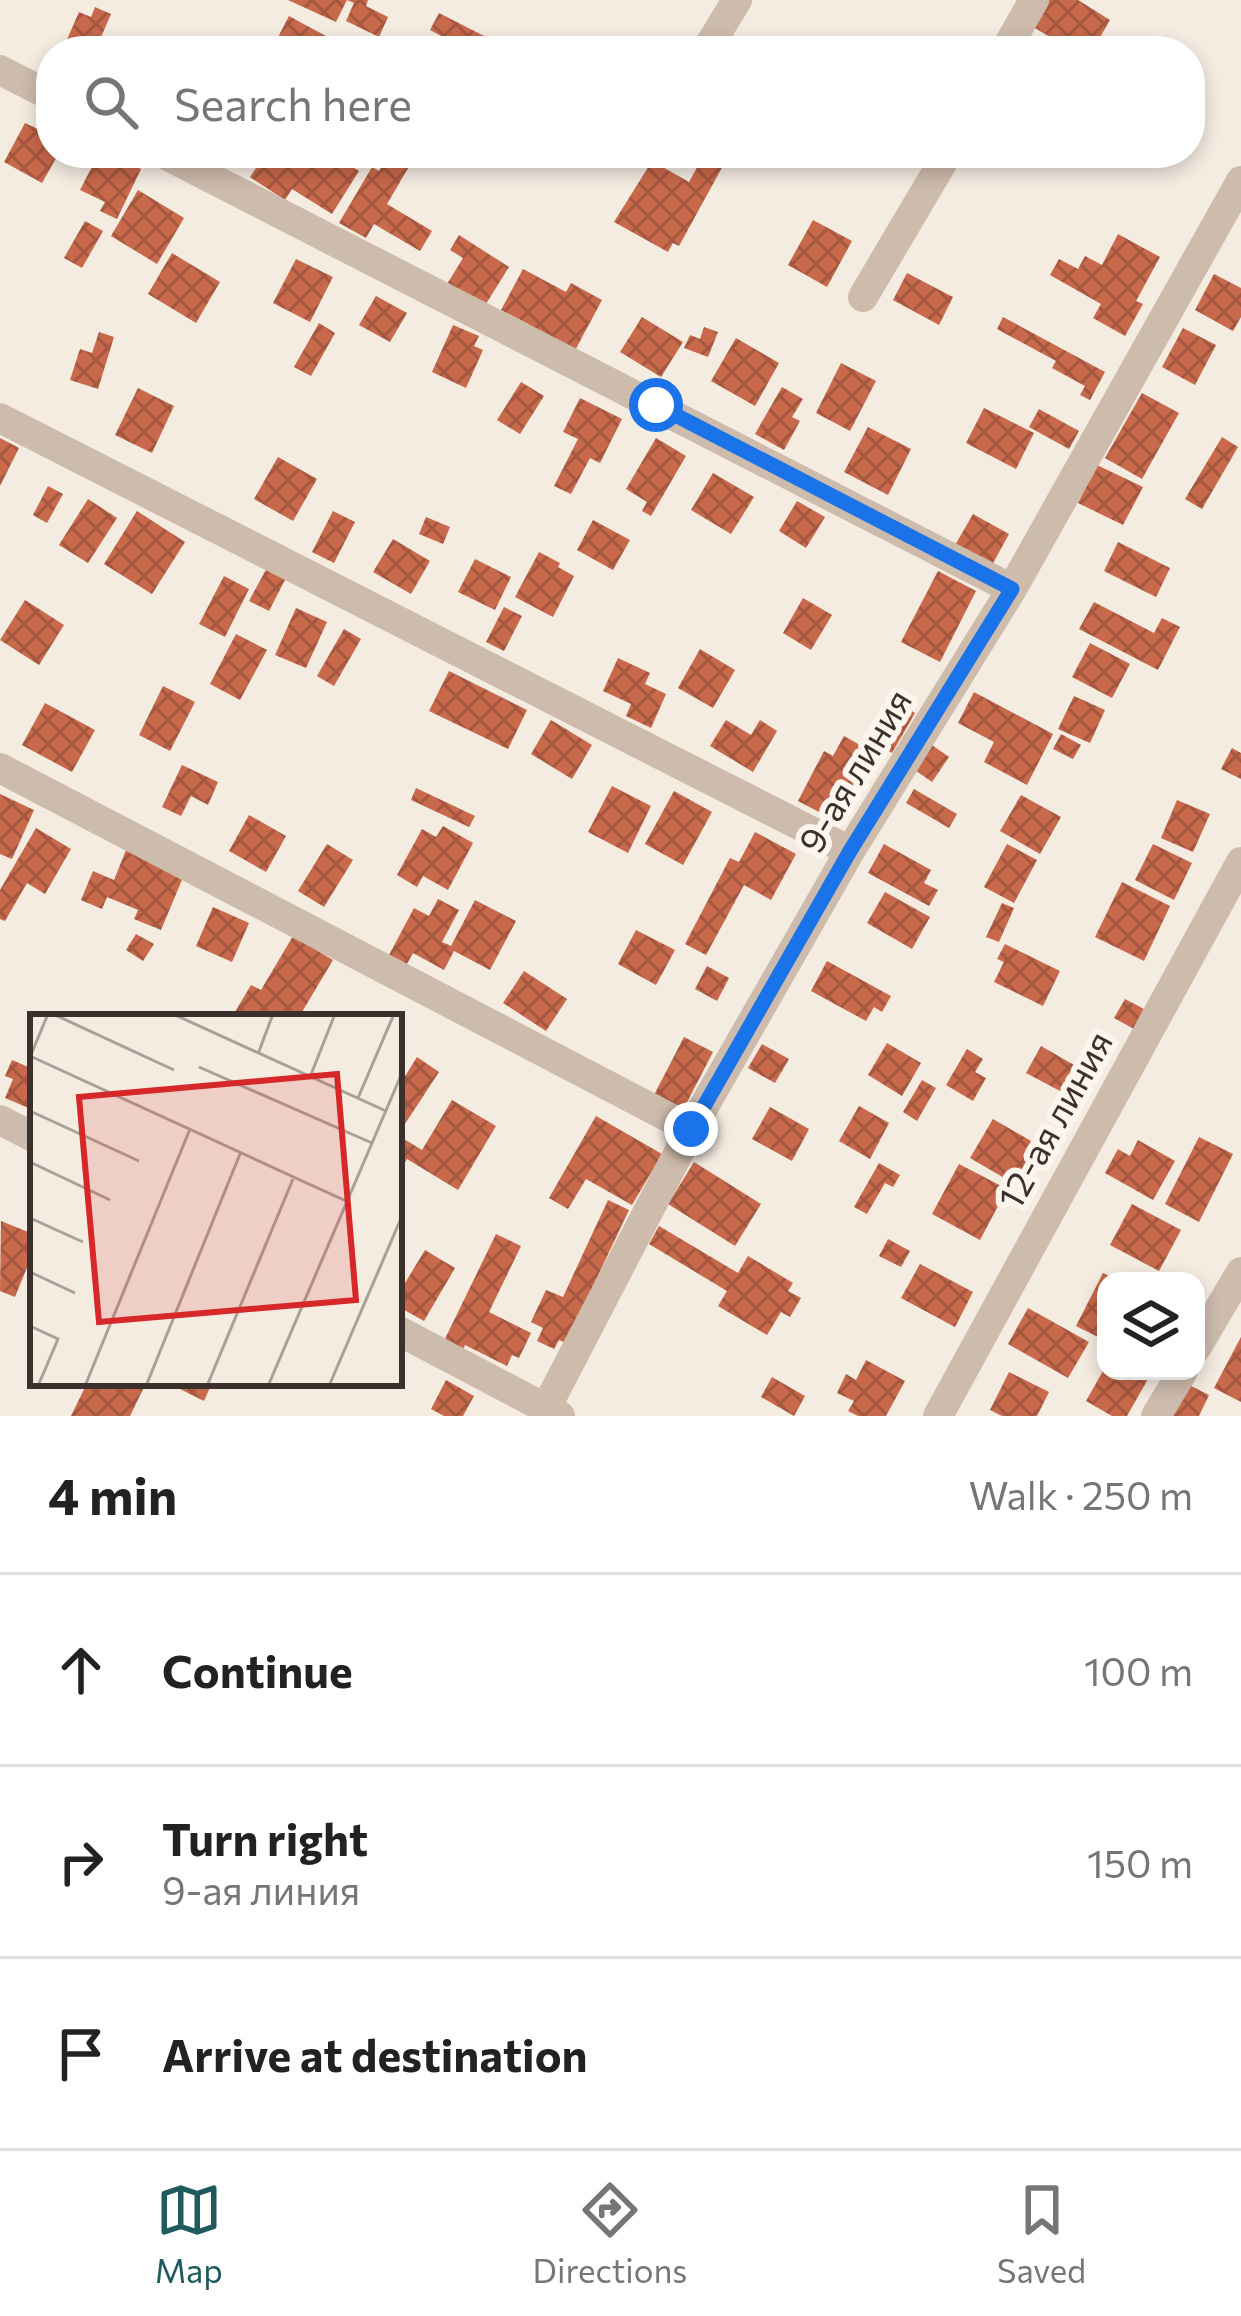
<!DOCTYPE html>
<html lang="en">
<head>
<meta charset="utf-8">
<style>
  :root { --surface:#fff; --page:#f6f6f6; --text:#222; --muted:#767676; --line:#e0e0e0; --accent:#1f5a5e }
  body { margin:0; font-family:Commissioner,sans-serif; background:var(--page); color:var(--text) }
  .controls { position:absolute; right:36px; bottom:36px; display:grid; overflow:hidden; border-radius:24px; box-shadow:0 6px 18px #0003 }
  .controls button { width:108px; height:108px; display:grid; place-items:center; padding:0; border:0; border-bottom:3px solid var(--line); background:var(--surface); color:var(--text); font:60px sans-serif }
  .stop { position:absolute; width:36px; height:36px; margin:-27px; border:9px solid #1a73e8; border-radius:50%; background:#fff }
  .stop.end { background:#1a73e8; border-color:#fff; box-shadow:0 3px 12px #0008 }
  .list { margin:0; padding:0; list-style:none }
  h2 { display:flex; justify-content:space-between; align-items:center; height:156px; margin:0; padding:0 48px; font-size:51px }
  h2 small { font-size:39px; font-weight:400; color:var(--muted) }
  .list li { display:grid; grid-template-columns:78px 1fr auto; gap:36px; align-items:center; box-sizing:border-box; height:192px; padding:0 48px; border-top:3px solid var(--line) }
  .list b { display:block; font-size:45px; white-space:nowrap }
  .list p { margin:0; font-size:39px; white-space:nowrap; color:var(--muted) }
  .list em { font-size:39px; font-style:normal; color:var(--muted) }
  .icon { flex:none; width:66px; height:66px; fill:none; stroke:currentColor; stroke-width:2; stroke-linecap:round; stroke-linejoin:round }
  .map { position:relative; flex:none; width:1241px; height:1416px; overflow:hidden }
  .search { position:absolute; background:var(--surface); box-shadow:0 6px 18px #0003; left:36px; right:36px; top:36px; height:132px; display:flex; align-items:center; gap:30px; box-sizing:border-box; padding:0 42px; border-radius:48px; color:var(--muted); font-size:45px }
  .sheet { height:732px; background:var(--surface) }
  nav { display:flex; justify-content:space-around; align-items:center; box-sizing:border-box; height:168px; border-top:3px solid var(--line); background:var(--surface); font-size:33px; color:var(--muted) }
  nav a { display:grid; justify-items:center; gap:6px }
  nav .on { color:var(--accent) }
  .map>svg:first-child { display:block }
</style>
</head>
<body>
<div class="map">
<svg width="1241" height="1416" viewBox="0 0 1241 1416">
  <defs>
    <pattern id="building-cross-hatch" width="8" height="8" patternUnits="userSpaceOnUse" patternTransform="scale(3)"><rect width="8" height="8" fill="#c8694b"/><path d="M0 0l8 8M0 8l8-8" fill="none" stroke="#a4573f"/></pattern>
  </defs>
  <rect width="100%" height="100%" fill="#f4ebe1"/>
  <path fill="url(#building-cross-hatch)" d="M288,0H368L366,6L388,17L379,37L346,21L354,3L347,0L336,22Z
    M1046,0H1078L1110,20L1092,51H1073L1030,25Z
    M95,7L111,14L95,51H62L79,12L91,17Z
    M439,13L490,39L484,51H470L430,30Z
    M289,16L346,47L344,51H281L273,47Z
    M45,120L51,123V153H59L42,183L4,162L25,123L40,130Z
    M99,153H109L141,169L117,219L100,211L105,202L80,190Z
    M266,153H331L359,171L332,214L292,189L285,200L250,177Z
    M389,153H417L387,204L432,231L420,251L374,224L366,238L339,223L372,167L379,171Z
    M705,153L725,162L679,246L673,243L668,252L614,222L652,161L689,182Z
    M138,190L184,218L157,264L111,236Z
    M813,220L852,241L827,287L788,265Z
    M85,221L103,231L82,268L64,258Z
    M1118,234L1160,257L1136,301L1143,304L1125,336L1093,318L1101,304L1050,275L1059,259L1078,269L1085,256L1102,265Z
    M459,235L509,267L484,307L447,284L463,258L450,250Z
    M172,253L220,282L196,323L148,294Z
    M296,259L333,277L310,322L273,303Z
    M523,269L566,292L571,283L602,300L572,356L530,325L501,310Z
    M907,273L953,297L939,325L893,300Z
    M1214,274L1241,288V317L1233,331L1195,310Z
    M376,296L407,313L390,342L359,325Z
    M642,317L683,342L661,377L620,352Z
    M1003,317L1105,372L1090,400L1080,395L1085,386L1052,368L1056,361L997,329Z
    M319,323L335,333L311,376L294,367Z
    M453,325L479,336L474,346L483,350L466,388L432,372Z
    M704,327L718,332L708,357L684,348L690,335L700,339Z
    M1183,328L1216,345L1195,385L1162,367Z
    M99,332L114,337L98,389L70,380L80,349L92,353Z
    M736,338L779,363L755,406L711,381Z
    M841,363L876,381L850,431L816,413Z
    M521,382L544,396L520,434L497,420Z
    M782,387L803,399L792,417L800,421L784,450L755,434Z
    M138,388L174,406L152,453L115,435Z
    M1142,393L1179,413L1142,479L1105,458Z
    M580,398L622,419L600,463L590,458L571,494L554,486L578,439L563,432Z
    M984,408L1034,433L1016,469L966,443Z
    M1039,409L1079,431L1069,449L1029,427Z
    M868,427L911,449L888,495L844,472Z
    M1222,437L1238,447L1202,509L1185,499Z
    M0,438L19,448L0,486Z
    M656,438L686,456L651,516L642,511L647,502L626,489Z
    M278,457L317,479L293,521L254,499Z
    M1097,465L1143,487L1123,525L1078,503Z
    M713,473L754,497L731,534L691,510Z
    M48,486L63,494L47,523L33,515Z
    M88,499L117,518L88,563L59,545Z
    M797,501L825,517L806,548L779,531Z
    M137,511L185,542L152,594L104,564Z
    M333,511L355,522L334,563L312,552Z
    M973,514L1009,534L991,567L954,547Z
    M426,517L450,527L443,544L419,534Z
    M593,520L630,540L613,570L577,550Z
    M393,539L430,561L411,594L373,572Z
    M1118,542L1170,568L1156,597L1104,571Z
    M539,552L560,563L558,567L574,576L553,617L515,597Z
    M475,559L511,577L495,610L458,592Z
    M268,566L287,576L269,611L249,601Z
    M938,571L976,591L940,662L901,642Z
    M224,576L249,589L225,637L199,624Z
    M803,598L832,615L811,650L783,633Z
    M25,600L64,625L39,665L0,640Z
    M1094,602L1154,633L1162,618L1180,627L1158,670L1079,629Z
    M504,607L522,616L504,651L486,642Z
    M296,608L327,622L306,668L275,655Z
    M344,629L361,639L334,686L317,676Z
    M236,634L267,650L240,700L210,684Z
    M1090,643L1130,664L1112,698L1072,677Z
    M700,649L735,670L713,708L678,688Z
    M618,658L650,673L645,684L666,694L651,728L626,716L631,704L603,691Z
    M449,671L527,710L508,749L429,711Z
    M163,686L195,702L170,751L139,735Z
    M974,692L1053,734L1027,785L984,762L994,742L958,723Z
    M1074,696L1105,710L1090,743L1058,729Z
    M890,699L915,713L892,753L877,744L892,718L882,713Z
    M45,703L95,730L72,772L22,745Z
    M551,720L592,745L572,779L531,754Z
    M726,720L751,735L760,720L777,731L753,772L710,746Z
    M1061,734L1081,745L1073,759L1053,749Z
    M844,736L874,753L838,822L798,801L824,751L833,756Z
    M929,743L949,757L932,782L912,768Z
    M1232,748L1241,753V779L1221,769Z
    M182,765L218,782L208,805L191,796L181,816L162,807Z
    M612,786L651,806L628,853L588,832Z
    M416,788L475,816L469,827L411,800Z
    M914,789L957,814L949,828L906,803Z
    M674,791L712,812L683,865L645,844Z
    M0,794L34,810L12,859L0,854Z
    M1021,795L1061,817L1040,854L1000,831Z
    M1177,800L1210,814L1193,852L1161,838Z
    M249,815L286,836L266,872L229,851Z
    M443,826L473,843L448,890L423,876L417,887L397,875L422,829L436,837Z
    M36,828L71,849L45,894L27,883L5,921L0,919V890Z
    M755,832L796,854L771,900L744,885L706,955L685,944L730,858L739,862Z
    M327,844L353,860L324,907L298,891Z
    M884,844L931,870L924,883L938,890L929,906L868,873Z
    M1007,844L1037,860L1014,903L984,887Z
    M1153,844L1192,863L1174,900L1135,880Z
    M126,850L184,875L161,930L134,919L138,910L107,897L102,909L81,900L93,871L114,880Z
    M1122,882L1170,906L1144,961L1095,937Z
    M885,892L930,917L912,949L867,923Z
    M438,899L459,910L442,942L451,946L475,900L516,921L490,970L454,951L444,970L413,953L407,964L389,955L414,908L429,916Z
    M1002,903L1014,908L999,942L986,937Z
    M213,907L249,923L232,962L196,946Z
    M636,930L675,950L656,985L618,964Z
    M136,934L154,944L143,961L126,950Z
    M293,936L333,960L299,1017H232L251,985L261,990Z
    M1005,944L1060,971L1043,1006L994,982L1004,962L997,959Z
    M827,961L891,996L882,1012L874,1007L866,1021L811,991Z
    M707,966L729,978L717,1001L695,989Z
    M524,971L567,999L546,1031L503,1003Z
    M1125,999L1144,1009L1134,1029L1114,1018Z
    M684,1037L713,1052L683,1110L654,1095Z
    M887,1043L921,1063L902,1096L868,1075Z
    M762,1044L789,1059L775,1083L748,1068Z
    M1041,1046L1074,1065L1060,1091L1026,1073Z
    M967,1049L983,1059L975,1072L986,1078L973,1101L946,1085Z
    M417,1057L439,1072L403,1127L399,1124V1086Z
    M12,1060L33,1069L31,1109L5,1098L13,1079L5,1076Z
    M922,1080L936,1088L917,1121L903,1112Z
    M452,1100L496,1126L458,1190L407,1159L399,1172V1136L422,1150Z
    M859,1106L889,1123L870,1159L839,1141Z
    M770,1107L809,1129L792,1161L752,1139Z
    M596,1116L662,1154L632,1205L586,1179L568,1209L549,1198Z
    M993,1119L1031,1141L1023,1156L1032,1162L1018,1186L970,1158Z
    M1199,1137L1233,1154L1199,1222L1165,1204Z
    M1138,1140L1175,1161L1153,1200L1105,1173L1118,1149L1130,1156Z
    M694,1162L761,1204L735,1246L668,1204Z
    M879,1163L900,1175L893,1187L885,1183L867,1214L854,1207Z
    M959,1164L1007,1189L980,1240L932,1214Z
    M608,1200L629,1210L566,1343L559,1340L554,1349L537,1341L543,1328L531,1322L546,1290L563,1297Z
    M1132,1204L1181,1230L1159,1271L1110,1245Z
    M1,1221L33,1234V1261L30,1260L15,1297L0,1291Z
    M659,1226L738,1273L748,1256L793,1283L788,1291L801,1298L790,1317L781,1312L767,1335L718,1306L727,1291L649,1244Z
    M496,1234L521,1246L489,1312L531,1333L519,1358L512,1355L507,1366L465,1345L462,1352L443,1343Z
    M888,1239L910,1251L901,1267L879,1256Z
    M425,1250L455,1268L424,1321L399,1307V1293Z
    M920,1264L973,1292L955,1327L901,1298Z
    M1103,1273L1119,1281H1106V1341L1076,1326Z
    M1028,1308L1089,1342L1068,1378L1008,1344Z
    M1241,1337V1402L1214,1388Z
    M866,1360L905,1381L886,1416H858L848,1411L854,1401L837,1393L846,1374L856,1380Z
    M1103,1371H1134L1148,1379L1127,1416H1112L1086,1401Z
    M1009,1372L1049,1392L1037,1416H1002L990,1410Z
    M772,1377L805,1396L794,1416L761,1397Z
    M446,1380L474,1396L463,1416H444L431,1409Z
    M87,1383H146L130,1416H71Z
    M168,1383H212L204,1401Z
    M1187,1384L1209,1395L1199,1416H1171Z"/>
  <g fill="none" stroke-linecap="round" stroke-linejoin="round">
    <path stroke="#cdbbac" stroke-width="30" d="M706,51L737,0
      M1005,51L1034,0
      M0,70L51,96
      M162,153L1012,589
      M863,297L948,153
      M0,418L850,851
      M0,768L691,1129
      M0,1120L33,1137
      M399,1331L560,1416
      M1196,1348L1241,1272
      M546,1408L691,1129L850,851L1012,589L1241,181
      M938,1416L1241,862
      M1156,1416L1183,1371"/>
  </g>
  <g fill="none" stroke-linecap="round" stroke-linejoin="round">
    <path stroke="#1a73e8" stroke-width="15" d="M656,405L1012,589L850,851L691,1129"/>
  </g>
  <g text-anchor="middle" stroke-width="12" stroke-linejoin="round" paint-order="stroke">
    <g font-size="36" fill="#3b302b" stroke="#fbf5ee">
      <text transform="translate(855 771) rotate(-59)" y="13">9-ая линия</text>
      <text transform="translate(1055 1120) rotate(-61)" y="13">12-ая линия</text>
    </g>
  </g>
  <g transform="translate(30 1014)">
    <rect width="372" height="372" fill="#f4ebe1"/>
    <path fill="none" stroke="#aaa098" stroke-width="3" d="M23,0L144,56M143,0L356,97M228,40L243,0M0,42L316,187M0,43L18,0M169,53L342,129M280,63L305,0M328,84L364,0M0,97L109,147M0,148L80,186M0,204L53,228M0,258L45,279M0,312L28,325L8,372M55,372L160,115M116,372L210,140M177,372L263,165M238,372L372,59M299,372L372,202"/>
    <path fill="#d62828" fill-opacity="0.15" stroke="#d62828" stroke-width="6" d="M307,60L326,286L69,308L49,83Z"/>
    <rect width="372" height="372" fill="none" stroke="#3b302b" stroke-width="6"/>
  </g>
</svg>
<div class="controls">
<button><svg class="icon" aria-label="layers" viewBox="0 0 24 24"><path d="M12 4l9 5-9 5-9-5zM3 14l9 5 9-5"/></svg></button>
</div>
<div class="stop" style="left:656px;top:405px"></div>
<div class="stop end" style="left:691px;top:1129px"></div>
<div class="search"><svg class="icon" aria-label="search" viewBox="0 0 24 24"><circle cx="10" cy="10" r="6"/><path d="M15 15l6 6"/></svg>Search here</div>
</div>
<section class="sheet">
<h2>4 min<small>Walk · 250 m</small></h2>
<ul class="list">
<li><svg class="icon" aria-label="ahead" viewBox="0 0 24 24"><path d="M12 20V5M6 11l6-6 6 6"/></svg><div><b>Continue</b></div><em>100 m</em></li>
<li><svg class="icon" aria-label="right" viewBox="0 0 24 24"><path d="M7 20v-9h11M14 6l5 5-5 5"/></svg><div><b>Turn right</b><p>9-ая линия</p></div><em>150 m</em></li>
<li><svg class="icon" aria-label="arrive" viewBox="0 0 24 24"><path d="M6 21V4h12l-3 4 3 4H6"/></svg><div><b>Arrive at destination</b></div></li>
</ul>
</section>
<nav>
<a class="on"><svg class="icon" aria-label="map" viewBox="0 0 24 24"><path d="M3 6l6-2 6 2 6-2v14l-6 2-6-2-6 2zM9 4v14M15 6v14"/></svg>Map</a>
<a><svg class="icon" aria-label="directions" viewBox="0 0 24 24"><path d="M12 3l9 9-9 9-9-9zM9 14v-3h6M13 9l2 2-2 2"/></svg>Directions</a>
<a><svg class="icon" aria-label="saved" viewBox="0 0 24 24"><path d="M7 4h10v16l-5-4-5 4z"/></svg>Saved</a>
</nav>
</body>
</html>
